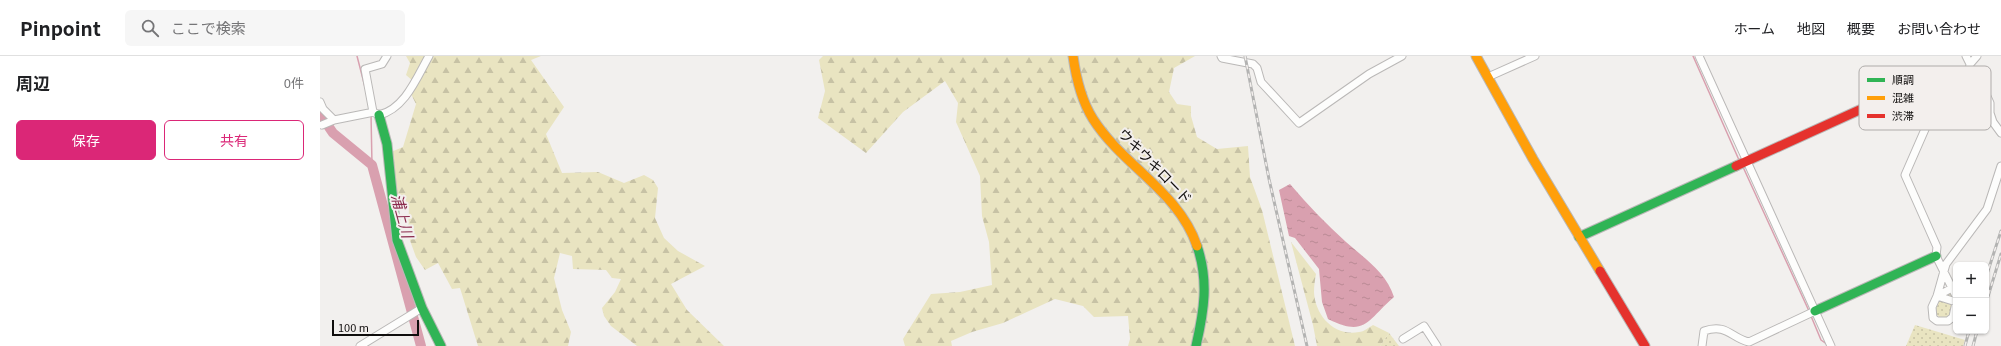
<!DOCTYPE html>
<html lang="ja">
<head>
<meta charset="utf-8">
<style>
  :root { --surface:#fff; --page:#f6f6f6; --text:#202124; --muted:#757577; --line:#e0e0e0; --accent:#db2777 }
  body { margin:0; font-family:Georgia,"Noto Sans JP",serif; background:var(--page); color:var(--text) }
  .controls { position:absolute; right:12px; bottom:12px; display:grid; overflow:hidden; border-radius:6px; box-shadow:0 1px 3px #0004 }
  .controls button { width:36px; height:36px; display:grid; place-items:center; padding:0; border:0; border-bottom:1px solid var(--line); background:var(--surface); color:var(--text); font:20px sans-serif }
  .scale { position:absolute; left:12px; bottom:10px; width:87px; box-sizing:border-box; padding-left:4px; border:2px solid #100e0d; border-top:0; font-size:11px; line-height:14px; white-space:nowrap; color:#100e0d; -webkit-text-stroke:3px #f3efed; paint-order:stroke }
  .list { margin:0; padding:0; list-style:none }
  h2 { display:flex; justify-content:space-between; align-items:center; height:52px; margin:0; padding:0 16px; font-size:17px }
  h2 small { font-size:13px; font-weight:400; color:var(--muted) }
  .actions { display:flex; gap:8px; padding:12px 16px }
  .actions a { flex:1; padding:9px 0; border:1px solid var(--accent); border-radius:6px; text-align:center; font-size:14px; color:var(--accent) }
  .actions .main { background:var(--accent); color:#fff }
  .icon { flex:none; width:22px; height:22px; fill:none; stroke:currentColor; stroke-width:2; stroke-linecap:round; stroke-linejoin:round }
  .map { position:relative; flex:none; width:1681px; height:290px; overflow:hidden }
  header { display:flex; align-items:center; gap:24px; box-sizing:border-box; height:56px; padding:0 20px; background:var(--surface); border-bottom:1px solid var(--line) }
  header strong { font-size:19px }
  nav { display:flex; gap:22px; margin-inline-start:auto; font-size:14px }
  .search { width:280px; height:36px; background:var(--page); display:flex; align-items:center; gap:10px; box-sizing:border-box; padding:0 14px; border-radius:6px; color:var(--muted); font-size:15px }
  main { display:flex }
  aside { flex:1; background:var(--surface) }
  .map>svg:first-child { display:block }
</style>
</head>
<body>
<header>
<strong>Pinpoint</strong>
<div class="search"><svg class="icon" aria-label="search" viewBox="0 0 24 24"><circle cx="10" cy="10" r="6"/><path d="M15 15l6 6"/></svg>ここで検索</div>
<nav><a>ホーム</a><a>地図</a><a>概要</a><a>お問い合わせ</a></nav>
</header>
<main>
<aside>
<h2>周辺<small>0件</small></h2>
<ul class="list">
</ul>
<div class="actions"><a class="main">保存</a><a>共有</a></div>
</aside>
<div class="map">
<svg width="1681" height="290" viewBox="0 0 1681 290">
  <defs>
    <pattern id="grass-dots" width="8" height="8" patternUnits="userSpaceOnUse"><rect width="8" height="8" fill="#e9e4c1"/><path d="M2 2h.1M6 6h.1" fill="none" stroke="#c7c2a5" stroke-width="1.8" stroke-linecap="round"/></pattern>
    <pattern id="forest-firs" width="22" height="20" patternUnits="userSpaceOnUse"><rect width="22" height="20" fill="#e9e4c1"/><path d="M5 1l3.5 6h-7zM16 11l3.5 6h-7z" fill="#c7c2a5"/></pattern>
    <pattern id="water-ripples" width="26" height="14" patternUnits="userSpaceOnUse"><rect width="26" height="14" fill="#d9a0af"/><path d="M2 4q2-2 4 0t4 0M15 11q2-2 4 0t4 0" fill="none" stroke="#b98995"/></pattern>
  </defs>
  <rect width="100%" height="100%" fill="#f2f0ee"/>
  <path fill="url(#grass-dots)" d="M1631,236L1634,242L1631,256L1627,261H1619L1615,257V255L1622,239Z
    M1595,269L1645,284L1643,290H1586Z
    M1069,277L1079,290H1060Z"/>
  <path fill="url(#forest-firs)" d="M86,0H221L211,4L244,51L226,78L242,117L278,116L304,127L324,119L333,124L338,132L335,162L344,182L358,195L385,210L351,228L367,254L404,290H317L291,270L284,260L282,252L295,236L301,223L292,222L286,214L253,213L252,200L240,197L234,222L242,254L251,276L248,290H158L140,232L132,233L118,207L105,214L96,201L88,179L89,150L77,148L71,96L83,91L96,48L91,38L93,25L86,19L90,7Z
    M503,0H875L854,12L849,36L857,48L871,50V60L877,81L897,93L928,90L930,121L942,154L975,290H808L810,283L808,260L774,261L763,250L735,243L683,267L652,276L631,285L632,290H585L583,283L611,238L640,236L672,229L669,186L662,160L660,120L636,66L638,47L625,25L583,56L546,97L498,62L505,35L499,4Z
    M971,186L996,218C995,223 994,230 994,236C995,259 1014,281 1039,276C1044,276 1049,271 1053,269L1069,277L1060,290H997L993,269Z"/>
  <path fill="url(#water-ripples)" d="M970,128C988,149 1006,168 1026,186C1045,203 1066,216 1074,241C1047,264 1046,282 1008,263L1002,246L999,213L975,182L969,180L959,134Z"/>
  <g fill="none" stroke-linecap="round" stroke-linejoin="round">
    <path stroke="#d9a0af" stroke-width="1.5" d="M37,0L45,31
      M1373,0L1419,104
      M51,58L52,109
      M1423,111L1489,255
      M1491,260L1501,284L1508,289"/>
    <path stroke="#d9a0af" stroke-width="10" d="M0,58L13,77L52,109L101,290"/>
    <defs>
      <path id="street" d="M901,0L902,2L933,8L937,12L941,26L979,67L1049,18L1082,0
        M1379,0L1511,290
        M1646,0L1650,8
        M1657,0L1650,8L1649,16L1665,36L1670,47V57L1673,66L1681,77
        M1168,21L1215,0
        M0,46L3,53L14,64
        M53,56L45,13L62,8L67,0
        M2,69L14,64L49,57L53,56L59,59C85,53 97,21 109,0
        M1617,240L1636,246
        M1617,240L1632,232
        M1636,240L1616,200L1617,191L1585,119L1620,39L1636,15L1649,16
        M1636,246L1633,261L1628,265H1617L1613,262L1612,251L1617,240L1626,208L1667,153L1681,110
        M1083,283L1104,270L1117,290
        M40,290L102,252
        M1382,290L1384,275C1407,267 1411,282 1429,286L1495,255"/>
      <path id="fast" d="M1557,46L1571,39H1577L1608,65
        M59,59L67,88L77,184L102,252L121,290
        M1259,181L1416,110
        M1495,255L1616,200
        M876,290C884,255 889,225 877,190"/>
      <path id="slow" d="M753,0C756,22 761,44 773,63C803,110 859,136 877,190
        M1156,0L1213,103L1280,215"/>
      <path id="jam" d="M1416,110L1557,46
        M1280,215L1325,290"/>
    </defs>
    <use href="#street" stroke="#bab8b7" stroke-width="9"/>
    <use href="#fast" stroke="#bab8b7" stroke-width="11"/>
    <use href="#slow" stroke="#bab8b7" stroke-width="11"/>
    <use href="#jam" stroke="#bab8b7" stroke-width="11"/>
    <use href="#street" stroke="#fdfdfc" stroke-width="7"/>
    <use href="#fast" stroke="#30b455" stroke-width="9"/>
    <use href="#slow" stroke="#ff9f0a" stroke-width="9"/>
    <use href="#jam" stroke="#e5322d" stroke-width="9"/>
    <defs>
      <path id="rail" d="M925,0L949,123L987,290
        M1666,221L1681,175
        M1666,247L1681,198
        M1645,290L1649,275
        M1653,290L1657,275"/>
    </defs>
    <use href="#rail" stroke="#b3b3b2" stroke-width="3"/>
    <use href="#rail" stroke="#f3efed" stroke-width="1.5" stroke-dasharray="4.5" stroke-linecap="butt"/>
  </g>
  <g text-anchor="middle" stroke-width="4" stroke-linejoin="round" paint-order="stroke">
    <g font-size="14" fill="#100e0d" stroke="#f3efed">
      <text transform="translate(835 110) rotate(46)" y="5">ウキウキロード</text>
    </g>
    <g font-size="15" font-style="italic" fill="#8b2b4d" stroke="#f3efed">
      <text transform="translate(82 160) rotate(75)" y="5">浦上川</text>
    </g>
  </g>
  <rect x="1539" y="10" width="132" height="64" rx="6" fill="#f3efed" stroke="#afacaa" stroke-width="1"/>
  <rect x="1547" y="22" width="18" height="4" fill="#30b455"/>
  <rect x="1547" y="40" width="18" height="4" fill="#ff9f0a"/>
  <rect x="1547" y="58" width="18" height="4" fill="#e5322d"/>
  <g font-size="11" fill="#100e0d">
    <text x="1572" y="28">順調</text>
    <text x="1572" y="46">混雑</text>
    <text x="1572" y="64">渋滞</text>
  </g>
</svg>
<div class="controls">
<button>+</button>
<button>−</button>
</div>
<div class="scale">100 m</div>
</div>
</main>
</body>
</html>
